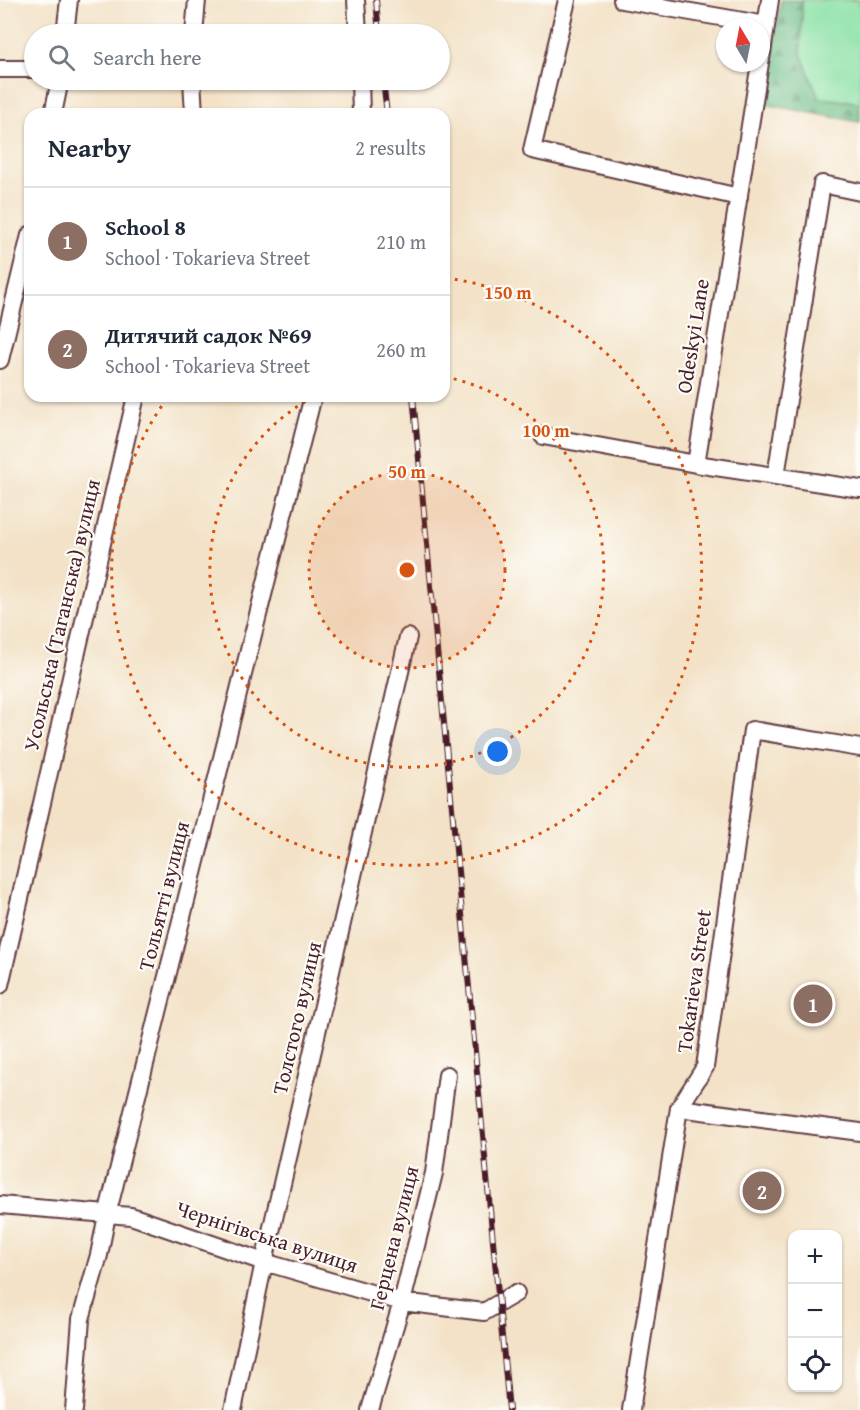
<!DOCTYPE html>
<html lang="en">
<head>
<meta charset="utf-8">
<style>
  :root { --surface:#fff; --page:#f2f2f3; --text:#1f2937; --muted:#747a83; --line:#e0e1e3; --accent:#d93025 }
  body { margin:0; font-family:"Gentium Book Plus",serif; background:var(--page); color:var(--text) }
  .controls { position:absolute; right:18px; bottom:18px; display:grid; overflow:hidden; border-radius:12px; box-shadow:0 2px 4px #0004 }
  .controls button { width:54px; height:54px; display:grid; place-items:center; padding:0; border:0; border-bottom:2px solid var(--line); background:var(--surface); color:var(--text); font:30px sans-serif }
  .compass { position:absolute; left:716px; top:18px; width:54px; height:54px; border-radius:50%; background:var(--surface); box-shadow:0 2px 4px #0004; rotate:350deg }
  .you { position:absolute; left:498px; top:752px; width:21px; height:21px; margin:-15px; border:4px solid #fff; border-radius:50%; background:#1a73e8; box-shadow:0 0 0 9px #1a73e833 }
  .badge { display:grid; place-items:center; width:39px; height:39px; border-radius:50%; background:var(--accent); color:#fff; font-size:20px; font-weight:700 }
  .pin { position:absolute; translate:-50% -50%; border:3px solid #fff; box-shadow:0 2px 6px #0006 }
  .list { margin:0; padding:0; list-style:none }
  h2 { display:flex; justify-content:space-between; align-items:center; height:78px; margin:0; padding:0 24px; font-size:26px }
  h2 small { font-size:20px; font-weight:400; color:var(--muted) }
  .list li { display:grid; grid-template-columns:39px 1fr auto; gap:18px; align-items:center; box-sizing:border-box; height:108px; padding:0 24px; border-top:2px solid var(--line) }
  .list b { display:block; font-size:22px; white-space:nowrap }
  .list p { margin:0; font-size:20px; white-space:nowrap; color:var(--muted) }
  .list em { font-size:20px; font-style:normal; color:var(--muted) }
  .icon { flex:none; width:33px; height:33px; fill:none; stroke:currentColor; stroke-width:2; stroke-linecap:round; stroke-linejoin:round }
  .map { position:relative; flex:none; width:860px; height:1410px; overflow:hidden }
  .search { position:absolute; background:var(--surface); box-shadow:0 2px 4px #0004; left:24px; top:24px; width:426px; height:66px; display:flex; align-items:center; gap:15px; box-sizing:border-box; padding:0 21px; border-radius:33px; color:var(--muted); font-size:22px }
  .panel { position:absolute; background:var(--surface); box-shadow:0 2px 4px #0004; left:24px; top:108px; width:426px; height:294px; border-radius:18px }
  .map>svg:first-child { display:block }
</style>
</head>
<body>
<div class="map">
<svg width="860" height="1410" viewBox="0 0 860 1410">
  <defs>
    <pattern id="forest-firs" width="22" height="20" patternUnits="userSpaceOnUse" patternTransform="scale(1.5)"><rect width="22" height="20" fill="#6fbf8a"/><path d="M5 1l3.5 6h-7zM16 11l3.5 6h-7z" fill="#5d9b71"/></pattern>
  </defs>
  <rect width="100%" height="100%" fill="#fdfcf7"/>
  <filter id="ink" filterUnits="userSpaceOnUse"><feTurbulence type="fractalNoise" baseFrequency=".0167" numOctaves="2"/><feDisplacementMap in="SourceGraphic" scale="12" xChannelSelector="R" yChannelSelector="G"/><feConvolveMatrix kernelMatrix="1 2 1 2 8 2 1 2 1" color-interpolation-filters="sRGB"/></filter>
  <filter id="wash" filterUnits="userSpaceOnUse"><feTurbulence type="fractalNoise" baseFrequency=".008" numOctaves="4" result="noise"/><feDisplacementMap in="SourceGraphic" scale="24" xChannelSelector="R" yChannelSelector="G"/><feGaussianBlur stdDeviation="1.35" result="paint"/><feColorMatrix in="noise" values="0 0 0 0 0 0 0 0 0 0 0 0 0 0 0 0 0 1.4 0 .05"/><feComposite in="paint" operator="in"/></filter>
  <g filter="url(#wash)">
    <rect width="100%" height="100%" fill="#f3e2c7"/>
    <path fill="#8ae1a5" stroke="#6a8068" stroke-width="1.5" d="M802,0H860V105L855,102L819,99L801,54Z"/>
    <path fill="url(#forest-firs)" stroke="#5c6f5a" stroke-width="1.5" d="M781,0H802L801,54L819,98L855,102L860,105V122L764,104Z"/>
  </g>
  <g filter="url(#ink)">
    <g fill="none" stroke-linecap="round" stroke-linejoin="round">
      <defs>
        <path id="minor" d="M356,0L358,34
          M567,0L532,150L739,197
          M622,0L766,25
          M65,34L69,0
          M194,34L197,0
          M761,59L770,0
          M0,69H34
          M192,80L194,114
          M360,80L361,114
          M53,114L60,80
          M0,360L30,235
          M543,436L696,464L760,63
          M696,464L860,489
          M776,476L822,184L860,192
          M0,985L136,396
          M679,1108L860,1132
          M0,1205L131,1216L264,1262L402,1302L484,1312L516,1293
          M74,1410L81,1319L99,1255L107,1215L313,396
          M233,1410L264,1262L408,637
          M370,1410L402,1302L434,1173L447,1075
          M631,1410L679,1108L705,1067L752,730L860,748"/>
      </defs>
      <use href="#minor" stroke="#633c42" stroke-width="20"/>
      <use href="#minor" stroke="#fff" stroke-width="16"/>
      <defs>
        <path id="rail" d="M376,0L379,34
          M383,80L387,114
          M413,396L509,1410"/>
      </defs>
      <use href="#rail" stroke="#4a1f2b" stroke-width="6"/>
      <use href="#rail" stroke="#fdfcf7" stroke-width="4" stroke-dasharray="11" stroke-linecap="butt"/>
    </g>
  </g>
  <circle cx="407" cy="570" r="98" fill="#d8530f" fill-opacity=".12"/>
  <g fill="none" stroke="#d8530f" stroke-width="3" stroke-dasharray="3 6">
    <circle cx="407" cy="570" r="98"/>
    <path d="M445 377A197 197 0 1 1 315 396"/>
    <path d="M446 278A295 295 0 1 1 168 397"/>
  </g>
  <g text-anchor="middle" stroke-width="4.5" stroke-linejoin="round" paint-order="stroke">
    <g font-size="21" fill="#4a1f2b" stroke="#fdfcf7">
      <text transform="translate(693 336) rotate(-81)" y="7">Odeskyi Lane</text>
      <text transform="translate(62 615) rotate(-77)" y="7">Усольська (Таганська) вулиця</text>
      <text transform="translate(164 896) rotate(-76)" y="7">Тольятті вулиця</text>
      <text transform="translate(694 981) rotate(-82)" y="7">Tokarieva Street</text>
      <text transform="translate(297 1018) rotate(-77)" y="7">Толстого вулиця</text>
      <text transform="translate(267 1237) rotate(18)" y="7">Чернігівська вулиця</text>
      <text transform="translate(394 1238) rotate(-76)" y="7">Герцена вулиця</text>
    </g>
  </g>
  <circle cx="407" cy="570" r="9" fill="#d8530f" stroke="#fdfcf7" stroke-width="3"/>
  <g font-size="18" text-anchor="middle" font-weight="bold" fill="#d8530f" stroke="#fdfcf7" stroke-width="4.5" stroke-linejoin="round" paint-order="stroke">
    <text x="508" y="299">150 m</text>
    <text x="546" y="437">100 m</text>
    <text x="407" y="478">50 m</text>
  </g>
</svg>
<div class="controls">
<button>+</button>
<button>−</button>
<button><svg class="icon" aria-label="locate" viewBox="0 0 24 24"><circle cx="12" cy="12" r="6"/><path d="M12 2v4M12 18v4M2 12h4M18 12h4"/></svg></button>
</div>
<svg class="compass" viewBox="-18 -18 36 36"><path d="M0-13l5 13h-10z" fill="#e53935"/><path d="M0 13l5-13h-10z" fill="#747a83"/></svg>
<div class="you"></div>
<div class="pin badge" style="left:813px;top:1004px;background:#8d6e63">1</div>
<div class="pin badge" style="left:762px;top:1191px;background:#8d6e63">2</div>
<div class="search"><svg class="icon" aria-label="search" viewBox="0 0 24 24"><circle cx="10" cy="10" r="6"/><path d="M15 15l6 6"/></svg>Search here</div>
<section class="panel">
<h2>Nearby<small>2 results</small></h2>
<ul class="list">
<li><span class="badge" style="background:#8d6e63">1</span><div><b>School 8</b><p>School · Tokarieva Street</p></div><em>210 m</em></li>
<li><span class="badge" style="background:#8d6e63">2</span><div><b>Дитячий садок №69</b><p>School · Tokarieva Street</p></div><em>260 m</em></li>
</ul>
</section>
</div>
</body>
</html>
